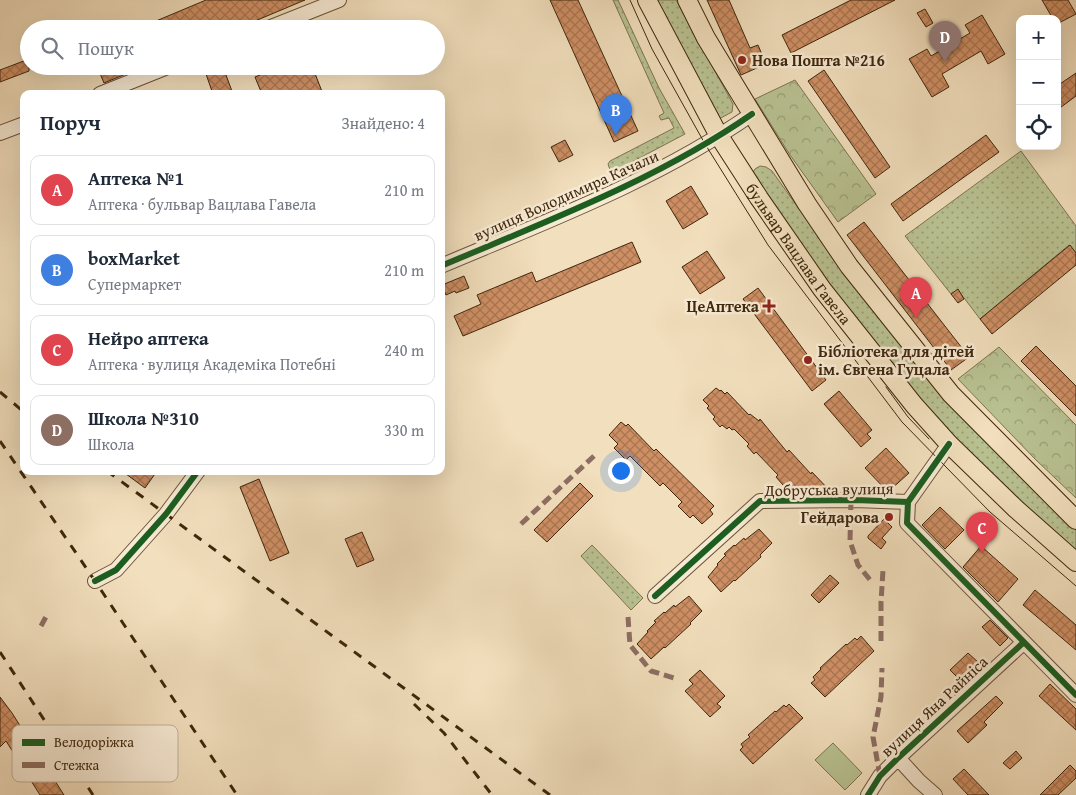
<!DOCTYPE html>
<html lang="uk">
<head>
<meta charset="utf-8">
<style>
  :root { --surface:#fff; --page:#f2f2f3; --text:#1f2937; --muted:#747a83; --line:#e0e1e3; --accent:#111827 }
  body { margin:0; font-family:"Gentium Book Plus",serif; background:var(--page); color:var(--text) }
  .controls { position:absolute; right:15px; top:15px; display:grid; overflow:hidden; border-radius:10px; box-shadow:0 5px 20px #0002 }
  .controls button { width:45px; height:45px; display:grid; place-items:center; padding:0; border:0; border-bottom:1px solid var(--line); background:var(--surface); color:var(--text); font:25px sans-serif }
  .you { position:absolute; left:620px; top:470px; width:18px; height:18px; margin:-12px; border:4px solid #fff; border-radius:50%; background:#1a73e8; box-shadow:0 0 0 8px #1a73e833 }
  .badge { display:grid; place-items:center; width:32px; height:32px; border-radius:50%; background:var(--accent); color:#fff; font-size:16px; font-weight:700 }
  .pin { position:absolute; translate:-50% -41px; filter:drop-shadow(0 1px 2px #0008) }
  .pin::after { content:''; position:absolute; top:26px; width:18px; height:15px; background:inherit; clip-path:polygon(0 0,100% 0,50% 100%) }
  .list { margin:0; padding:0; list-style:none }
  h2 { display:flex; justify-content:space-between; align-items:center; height:65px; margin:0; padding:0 20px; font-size:21px }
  h2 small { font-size:16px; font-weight:400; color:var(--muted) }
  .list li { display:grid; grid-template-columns:32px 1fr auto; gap:15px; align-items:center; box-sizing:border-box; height:70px; margin:0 10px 10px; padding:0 10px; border:1px solid var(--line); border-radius:10px }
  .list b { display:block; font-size:19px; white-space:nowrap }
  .list p { margin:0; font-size:16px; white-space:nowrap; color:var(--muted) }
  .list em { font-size:16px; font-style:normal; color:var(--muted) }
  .icon { flex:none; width:28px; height:28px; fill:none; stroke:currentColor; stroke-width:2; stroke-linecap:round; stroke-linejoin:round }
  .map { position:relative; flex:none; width:1076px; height:795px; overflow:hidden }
  .search { position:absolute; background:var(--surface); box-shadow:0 5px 20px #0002; left:20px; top:20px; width:425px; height:55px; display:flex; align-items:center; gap:12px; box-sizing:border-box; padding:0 18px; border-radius:28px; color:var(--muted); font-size:19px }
  .panel { position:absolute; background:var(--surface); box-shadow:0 5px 20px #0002; left:20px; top:90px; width:425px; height:385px; border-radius:10px }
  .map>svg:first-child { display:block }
</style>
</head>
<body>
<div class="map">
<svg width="1076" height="795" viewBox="0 0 1076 795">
  <defs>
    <pattern id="grass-dots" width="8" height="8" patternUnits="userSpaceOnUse" patternTransform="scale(1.25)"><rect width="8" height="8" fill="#b9c292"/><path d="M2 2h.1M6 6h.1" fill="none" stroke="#989e76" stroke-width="1.8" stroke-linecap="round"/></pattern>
    <pattern id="park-crowns" width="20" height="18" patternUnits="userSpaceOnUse" patternTransform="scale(1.25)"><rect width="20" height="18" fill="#b9c292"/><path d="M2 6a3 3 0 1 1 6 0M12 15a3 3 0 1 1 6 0" fill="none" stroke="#989e76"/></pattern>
    <pattern id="building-cross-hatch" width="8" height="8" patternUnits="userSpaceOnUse" patternTransform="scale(1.25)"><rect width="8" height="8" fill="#cf8f64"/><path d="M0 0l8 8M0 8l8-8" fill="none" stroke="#a97551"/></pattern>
  </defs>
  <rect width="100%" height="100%" fill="#f2dfbd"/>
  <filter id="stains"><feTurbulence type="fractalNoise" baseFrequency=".004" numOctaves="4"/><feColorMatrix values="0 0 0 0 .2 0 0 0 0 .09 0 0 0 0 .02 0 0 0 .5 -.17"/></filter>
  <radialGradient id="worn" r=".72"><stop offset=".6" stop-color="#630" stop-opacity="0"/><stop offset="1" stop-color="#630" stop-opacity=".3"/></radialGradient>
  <path fill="url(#grass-dots)" stroke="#7c7450" d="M613,0H618L659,88L685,134L611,173L608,164L610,161L674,128L669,118L661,120L659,116L664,113Z
    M654,0H676L733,104L732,112L719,119Z
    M1021,151L1076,226V253L1069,245L980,319L958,290L951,294L905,236Z
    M760,166L766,167L772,171L844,272L933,386L1018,475L1076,527V554L1004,490L918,402L825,289L751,176L755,169Z
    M592,545L643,598L631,610L581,556Z"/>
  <path fill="url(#park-crowns)" stroke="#7c7450" d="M795,80L876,194L838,222L790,155L755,99Z
    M999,347L1076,425V498L1035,459L958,379Z"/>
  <path fill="#b9c292" stroke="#7c7450" d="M833,743L862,773L845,790L815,760Z"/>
  <path fill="url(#building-cross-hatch)" stroke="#3f270d" d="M206,0H305L236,29H137Z
    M550,0H578L638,131L614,142Z
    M707,0H729L750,48L758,45L766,64L741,75Z
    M851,0H895L791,53L782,35Z
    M1042,0H1068L1076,14L1057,24V19H1053Z
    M925,9L933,23L926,27L917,13Z
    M982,15L1005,54L988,64L981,51L942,74L949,87L932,97L909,59L927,49L931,56L970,33L965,25Z
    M29,59V71L0,82V70Z
    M97,66H145L104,83Z
    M282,66H312L323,94H262L255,77Z
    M223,67L233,94H213L206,74Z
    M824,70L890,167L875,178L808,81Z
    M1076,73V96L1057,110V86Z
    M986,135L999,152L903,221L891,204Z
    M565,140L573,155L559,162L551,147Z
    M691,186L708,214L683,229L666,201Z
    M864,222L969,357L951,370L847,235Z
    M632,242L641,262L463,336L454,316L481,304L477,295L532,272L536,282Z
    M1070,245L1076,253V265L992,334L980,319Z
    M707,251L725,278L700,294L682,267Z
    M464,276L469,288L456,293L455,291L446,295L442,285Z
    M758,288L826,380L812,391L743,299Z
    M958,289L964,299L958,303L951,294Z
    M1036,346L1076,386V416L1021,361Z
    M716,388L720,391L721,390L725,394L727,392L749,415L750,414L759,421L760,419L787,452L789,450L811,474L812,472L831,492H797L792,486L789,488L785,483L783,485L776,477L778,475L756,452L754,454L747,446L749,444L734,429L732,430L729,427L727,429L722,425L720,427L713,419L715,417L707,408L709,406L703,400Z
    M839,391L872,430L867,434L871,438L861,447L824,404Z
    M621,422L626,426L628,424L654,451L656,449L714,506L710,510L713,514L702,524L693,515L690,518L678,506L682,502L663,483L660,486L630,456L626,460L614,448L618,444L609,435Z
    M886,448L909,473L888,492L865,468Z
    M122,471H157L145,488Z
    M259,479L289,553L270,561L240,487Z
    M580,483L593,496L547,542L534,530Z
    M940,507L964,530L945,549L922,525Z
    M884,519L892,527L882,538L886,542L881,549L868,538V536Z
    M759,529L772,543L760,555L761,557L735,581L734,580L721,592L708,577L718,565L717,564L726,555L724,554L734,545L735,546L744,538L745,540Z
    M362,532L374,560L357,567L345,539Z
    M981,546L1018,579L998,602L963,567Z
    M830,575L839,583L819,603L811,595Z
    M1035,590L1076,625V650L1023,605Z
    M689,596L702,611L690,623L691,624L665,648L664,647L651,659L637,644L648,632L647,631L656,622L654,621L664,612L665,613L674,605L675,607Z
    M990,620L1008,638L1000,646L982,627Z
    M861,636L874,651L825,697L811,683L815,680L813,677L821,669L820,668L846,644L847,645L855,638L857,640Z
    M968,653L979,663L961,681L950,670Z
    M700,670L725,696L717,704L721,707L710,717L685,691L693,684L689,680Z
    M1050,684L1076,709V730L1039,696Z
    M996,696L1003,703L984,722L987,725L968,743L957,731Z
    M0,697L12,713L64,795H40L6,741L0,747Z
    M789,704L803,718L753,764L740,750L743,747L741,744L750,737L748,735L775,711L776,712L784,705L786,707Z
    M1016,751L1022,758L1010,769L1003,763Z
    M1070,765L1076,771V778L1058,795H1040Z
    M964,769L989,795H968L953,779Z"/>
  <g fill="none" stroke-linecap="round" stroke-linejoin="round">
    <defs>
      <path id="minor" d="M266,29L339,0
        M100,94L170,66
        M0,133L24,124
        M441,266C547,221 657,180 752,114
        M908,502L907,523L1076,695
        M95,581L116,570L166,514L198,471
        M655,596L760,501L855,500L908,502L949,444
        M898,758L919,781L935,795
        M868,795L880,776L898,758L1024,642"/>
      <g id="major">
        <path id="s1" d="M647,0L719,136L759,198L822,289L914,405L949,444L1016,509L1076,562"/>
        <path d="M687,0L706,38L807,204L849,266L951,394L1076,520"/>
      </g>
    </defs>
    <use href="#minor" stroke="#6c5539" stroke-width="16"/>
    <use href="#major" stroke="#3f270d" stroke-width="20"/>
    <use href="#minor" stroke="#f7ead4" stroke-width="14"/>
    <use href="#major" stroke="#f2dfbd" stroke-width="18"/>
    <path stroke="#3f270d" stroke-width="1" d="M630,0L652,49L705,144L768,245L902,422L990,512L1076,586
      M886,387L908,417L929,439"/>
    <path stroke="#3f270d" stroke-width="3" stroke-dasharray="9 9" stroke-linecap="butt" d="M0,392L24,412
      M0,441L95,581L237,795
      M107,471L550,795
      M0,652L93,795
      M414,704L444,733L492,795"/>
    <path stroke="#8d6e63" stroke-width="5" stroke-dasharray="10 5" stroke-linecap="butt" d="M851,500L850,541L858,565L871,581
      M521,524L594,456
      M628,617L630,645L651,671L674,678
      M41,626L48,613
      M881,641V602L883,570
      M880,776L873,737L881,697L882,668"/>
    <defs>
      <path id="cycleway" d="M441,266C547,221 657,180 752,114
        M908,502L907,523L1076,695
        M95,581L116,570L166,514L198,471
        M655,596L760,501L855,500L908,502L949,444
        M868,795L880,776L898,758L1024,642"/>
    </defs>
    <use href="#cycleway" stroke="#f7ead4" stroke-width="9"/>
    <use href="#cycleway" stroke="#1b5e20" stroke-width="6"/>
  </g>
  <g fill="#8f2418" stroke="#f7ead4" stroke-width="2">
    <circle cx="742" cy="60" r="5"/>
    <path d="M766.5 298.5h5v5h5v5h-5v5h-5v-5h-5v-5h5z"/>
    <circle cx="808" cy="360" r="5"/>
    <circle cx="889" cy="517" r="5"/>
  </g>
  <g text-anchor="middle" stroke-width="5" stroke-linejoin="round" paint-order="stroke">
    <g font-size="16" font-weight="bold" fill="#3f270d" stroke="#f7ead4" text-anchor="start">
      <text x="752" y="66">Нова Пошта №216</text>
      <text x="759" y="312" text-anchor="end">ЦеАптека</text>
      <text x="818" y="357">Бібліотека для дітей<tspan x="818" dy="18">ім. Євгена Гуцала</tspan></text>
      <text x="879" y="523" text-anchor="end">Гейдарова</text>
    </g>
    <g font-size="16" fill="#3f270d" stroke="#f7ead4">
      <text transform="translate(566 195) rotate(-24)" y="6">вулиця Володимира Качали</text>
      <text dy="6" stroke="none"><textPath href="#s1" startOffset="296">бульвар Вацлава Гавела</textPath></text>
      <text transform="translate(829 489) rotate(-1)" y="6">Добруська вулиця</text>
      <text transform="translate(934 706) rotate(-43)" y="6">вулиця Яна Райніса</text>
    </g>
  </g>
  <rect x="12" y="725" width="166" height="57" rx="8" fill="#f7ead4" stroke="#c0b098" stroke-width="1"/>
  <rect x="22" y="739" width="23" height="7" fill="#1b5e20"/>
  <rect x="22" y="762" width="23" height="6" fill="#8d6e63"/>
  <g font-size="14" fill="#3f270d">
    <text x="54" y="747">Велодоріжка</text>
    <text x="54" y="770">Стежка</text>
  </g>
  <rect width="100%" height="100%" filter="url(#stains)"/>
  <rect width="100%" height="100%" fill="url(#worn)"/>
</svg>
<div class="controls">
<button>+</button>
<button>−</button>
<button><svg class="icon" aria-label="locate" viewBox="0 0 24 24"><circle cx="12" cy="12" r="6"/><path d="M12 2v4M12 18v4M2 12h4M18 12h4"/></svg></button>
</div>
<div class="you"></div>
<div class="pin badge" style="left:916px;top:318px;background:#e0444e">A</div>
<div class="pin badge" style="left:616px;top:135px;background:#3f7fe0">B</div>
<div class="pin badge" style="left:982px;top:553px;background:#e0444e">C</div>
<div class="pin badge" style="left:945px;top:62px;background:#8d6e63">D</div>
<div class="search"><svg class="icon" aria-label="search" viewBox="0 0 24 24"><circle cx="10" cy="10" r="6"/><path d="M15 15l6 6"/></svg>Пошук</div>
<section class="panel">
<h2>Поруч<small>Знайдено: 4</small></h2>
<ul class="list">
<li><span class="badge" style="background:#e0444e">A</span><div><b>Аптека №1</b><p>Аптека · бульвар Вацлава Гавела</p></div><em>210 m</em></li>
<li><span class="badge" style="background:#3f7fe0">B</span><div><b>boxMarket</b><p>Супермаркет</p></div><em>210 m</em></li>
<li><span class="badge" style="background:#e0444e">C</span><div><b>Нейро аптека</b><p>Аптека · вулиця Академіка Потебні</p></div><em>240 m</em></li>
<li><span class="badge" style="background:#8d6e63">D</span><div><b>Школа №310</b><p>Школа</p></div><em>330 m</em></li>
</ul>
</section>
</div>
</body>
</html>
